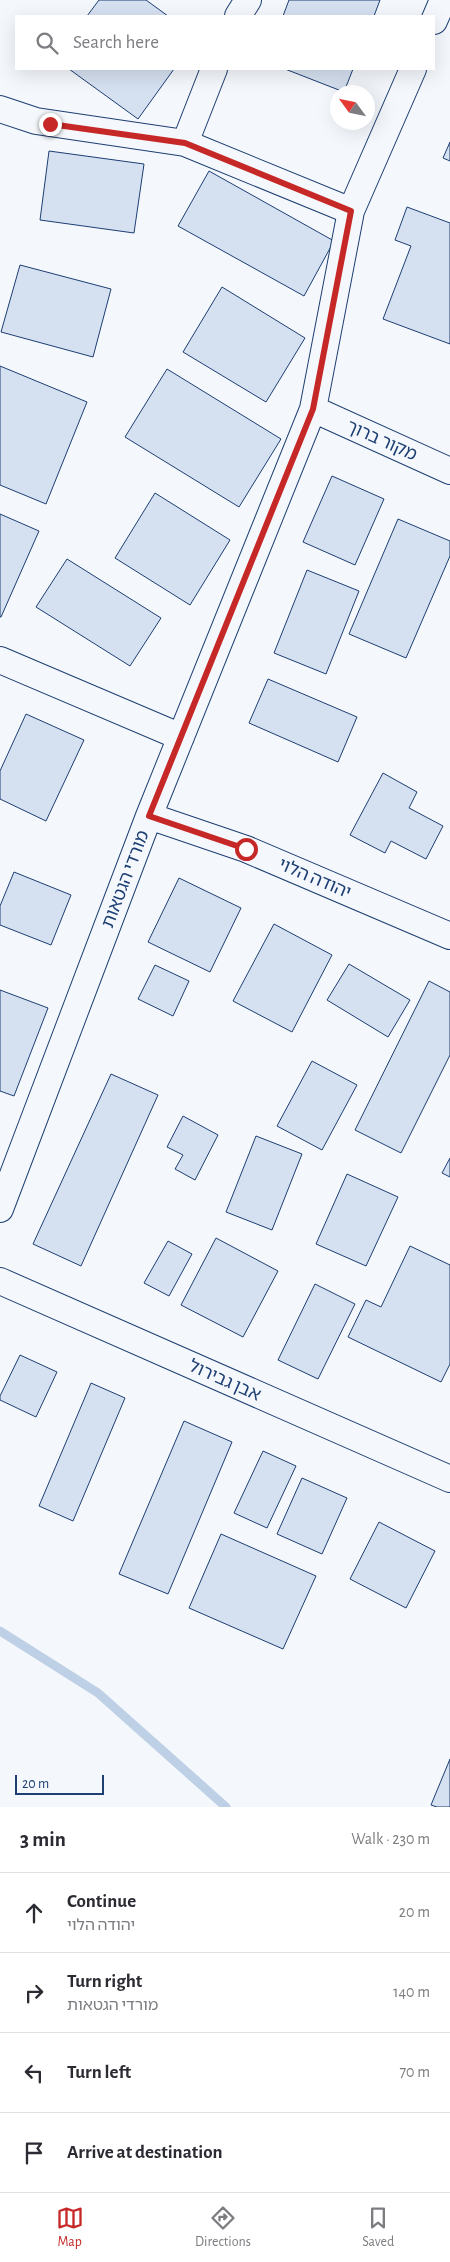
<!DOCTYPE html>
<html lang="en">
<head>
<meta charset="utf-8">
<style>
  :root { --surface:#fff; --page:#f2f2f3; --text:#2b2b33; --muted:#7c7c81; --line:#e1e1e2; --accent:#c62828 }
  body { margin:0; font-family:"Alegreya Sans","Noto Sans Hebrew",sans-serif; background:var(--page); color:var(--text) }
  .compass { position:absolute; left:330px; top:85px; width:45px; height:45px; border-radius:50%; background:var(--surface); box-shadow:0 5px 20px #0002; rotate:303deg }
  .scale { position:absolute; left:15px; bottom:12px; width:89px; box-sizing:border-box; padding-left:5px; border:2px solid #1d3f73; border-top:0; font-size:14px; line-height:18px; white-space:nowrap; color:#1d3f73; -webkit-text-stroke:4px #f4f7fb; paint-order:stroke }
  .stop { position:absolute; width:15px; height:15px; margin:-11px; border:4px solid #c62828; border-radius:50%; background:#fff }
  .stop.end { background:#c62828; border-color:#fff; box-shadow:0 1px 5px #0008 }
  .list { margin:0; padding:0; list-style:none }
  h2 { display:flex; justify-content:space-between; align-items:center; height:65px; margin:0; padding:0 20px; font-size:21px }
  h2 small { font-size:16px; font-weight:400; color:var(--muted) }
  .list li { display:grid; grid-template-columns:32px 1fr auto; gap:15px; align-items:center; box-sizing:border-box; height:80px; padding:0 20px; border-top:1px solid var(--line) }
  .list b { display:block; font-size:19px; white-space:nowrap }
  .list p { margin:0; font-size:16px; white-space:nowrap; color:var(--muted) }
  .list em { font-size:16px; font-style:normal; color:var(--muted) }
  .icon { flex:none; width:28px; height:28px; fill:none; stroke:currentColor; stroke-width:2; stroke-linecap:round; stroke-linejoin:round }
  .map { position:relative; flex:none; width:450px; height:1807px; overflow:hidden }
  .search { position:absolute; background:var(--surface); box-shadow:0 5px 20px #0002; left:15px; right:15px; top:15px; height:55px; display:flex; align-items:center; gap:12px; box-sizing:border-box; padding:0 18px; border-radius:0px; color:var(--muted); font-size:19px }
  .sheet { height:385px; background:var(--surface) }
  nav { display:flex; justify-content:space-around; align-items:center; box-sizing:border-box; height:70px; border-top:1px solid var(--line); background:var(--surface); font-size:14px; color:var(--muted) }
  nav a { display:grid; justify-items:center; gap:2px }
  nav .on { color:var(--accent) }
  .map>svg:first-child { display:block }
</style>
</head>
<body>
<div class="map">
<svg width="450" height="1807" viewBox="0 0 450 1807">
  <rect width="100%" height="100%" fill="#f4f7fb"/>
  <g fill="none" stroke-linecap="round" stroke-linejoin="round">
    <path stroke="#bed0e5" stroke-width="9" d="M0,1631L98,1693L226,1807"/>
  </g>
  <path fill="#d5e0f0" stroke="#1d3f73" d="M99,0H146L168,16H87Z
    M289,0H380L374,16H283Z
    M69,69H174L138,119Z
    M285,69H353L344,92Z
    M450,142V161L443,158Z
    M49,151L144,164L134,233L40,220Z
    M209,171L334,241L304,296L178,226Z
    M407,207L450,223V344L383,319L411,246L395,240Z
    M20,265L111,289L93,357L1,332Z
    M222,287L305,338L266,402L183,352Z
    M0,366L87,402L46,504L0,485Z
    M167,369L281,439L239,507L125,437Z
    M332,476L384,499L355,565L303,542Z
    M155,493L230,540L190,605L115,558Z
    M0,514L39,531L1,617H0Z
    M398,519L450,541V556L406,658L349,634Z
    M67,559L161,618L130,666L36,607Z
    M307,570L359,591L326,674L274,653Z
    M268,679L357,717L338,762L249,723Z
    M26,714L84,740L46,821L0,799V771Z
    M383,773L417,792L409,808L443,826L426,859L391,841L385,853L350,835Z
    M14,872L71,895L51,945L0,925V906Z
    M179,878L241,908L210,972L148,942Z
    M274,924L332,955L292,1032L233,1001Z
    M349,964L410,1000L388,1037L327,1000Z
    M155,965L189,981L173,1016L138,999Z
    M429,981L450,992V1055L401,1153L355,1130Z
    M0,990L48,1008L14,1096L0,1091Z
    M312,1061L357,1085L322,1150L277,1126Z
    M111,1074L158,1095L81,1266L33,1244Z
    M183,1116L218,1135L195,1180L175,1169L183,1155L167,1147Z
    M256,1136L302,1154L272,1230L226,1212Z
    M450,1158V1177L442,1173Z
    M347,1174L398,1197L366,1266L316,1244Z
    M216,1238L278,1271L243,1337L181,1305Z
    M168,1241L192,1254L169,1296L144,1283Z
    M410,1246L450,1265V1364L441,1382L348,1337L366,1300L381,1307Z
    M315,1284L355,1304L318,1379L278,1360Z
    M20,1355L57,1372L36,1417L0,1400V1396Z
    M91,1383L125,1398L73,1521L39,1506Z
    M184,1421L232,1442L168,1594L119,1574Z
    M263,1451L296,1466L267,1528L234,1513Z
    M302,1478L347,1498L322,1554L277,1534Z
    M379,1522L435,1551L406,1608L350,1579Z
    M221,1534L316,1576L283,1649L189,1608Z
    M450,1759V1807H437L431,1805Z"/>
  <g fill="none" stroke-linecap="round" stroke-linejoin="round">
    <defs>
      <path id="minor" d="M238,16L248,0
        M434,21L443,0
        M0,109L36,121L185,143L351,211
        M185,143L214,69
        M313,409L450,471
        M0,660L181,737
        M149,816L246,849L450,936
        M0,1209L149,816L313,409L351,211L413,69
        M0,1281L450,1479"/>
    </defs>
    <use href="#minor" stroke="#1d3f73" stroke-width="28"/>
    <use href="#minor" stroke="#f4f7fb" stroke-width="26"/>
  </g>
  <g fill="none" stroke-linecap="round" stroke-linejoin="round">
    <path stroke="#c62828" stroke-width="6" d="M50,124L185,143L351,211L313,409L149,816L246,849"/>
  </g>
  <g text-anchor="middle" stroke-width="4" stroke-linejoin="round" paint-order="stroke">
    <g font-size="18" fill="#1d3f73" stroke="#f4f7fb">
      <text transform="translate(382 440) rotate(24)" y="6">מקור ברוך</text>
      <text transform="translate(315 878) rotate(23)" y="6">יהודה הלוי</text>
      <text transform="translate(125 879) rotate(-69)" y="6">מורדי הגטאות</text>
      <text transform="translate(225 1380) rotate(24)" y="6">אבן גבירול</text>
    </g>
  </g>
</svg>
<svg class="compass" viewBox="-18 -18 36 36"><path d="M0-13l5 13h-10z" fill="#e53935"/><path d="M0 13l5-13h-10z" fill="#7c7c81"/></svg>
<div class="scale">20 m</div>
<div class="stop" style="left:246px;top:849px"></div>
<div class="stop end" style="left:50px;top:124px"></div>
<div class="search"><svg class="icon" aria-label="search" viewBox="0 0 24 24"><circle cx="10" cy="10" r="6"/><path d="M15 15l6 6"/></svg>Search here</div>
</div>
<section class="sheet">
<h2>3 min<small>Walk · 230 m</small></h2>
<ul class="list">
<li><svg class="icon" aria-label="ahead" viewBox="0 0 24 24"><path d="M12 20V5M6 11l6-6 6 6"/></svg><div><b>Continue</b><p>יהודה הלוי</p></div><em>20 m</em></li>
<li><svg class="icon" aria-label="right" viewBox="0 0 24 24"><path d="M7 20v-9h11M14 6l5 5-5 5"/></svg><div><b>Turn right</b><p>מורדי הגטאות</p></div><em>140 m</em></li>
<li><svg class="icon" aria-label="left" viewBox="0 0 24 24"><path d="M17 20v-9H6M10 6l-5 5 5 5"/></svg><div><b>Turn left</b></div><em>70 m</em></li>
<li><svg class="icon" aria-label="arrive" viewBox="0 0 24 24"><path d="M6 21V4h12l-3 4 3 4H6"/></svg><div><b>Arrive at destination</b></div></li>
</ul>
</section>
<nav>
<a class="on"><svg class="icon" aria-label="map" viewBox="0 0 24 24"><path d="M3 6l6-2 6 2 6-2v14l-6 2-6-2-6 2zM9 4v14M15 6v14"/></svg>Map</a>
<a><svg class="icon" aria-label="directions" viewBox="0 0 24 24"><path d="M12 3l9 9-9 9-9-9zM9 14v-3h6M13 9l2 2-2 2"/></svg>Directions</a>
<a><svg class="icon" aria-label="saved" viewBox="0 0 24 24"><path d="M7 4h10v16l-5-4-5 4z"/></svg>Saved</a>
</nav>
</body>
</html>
